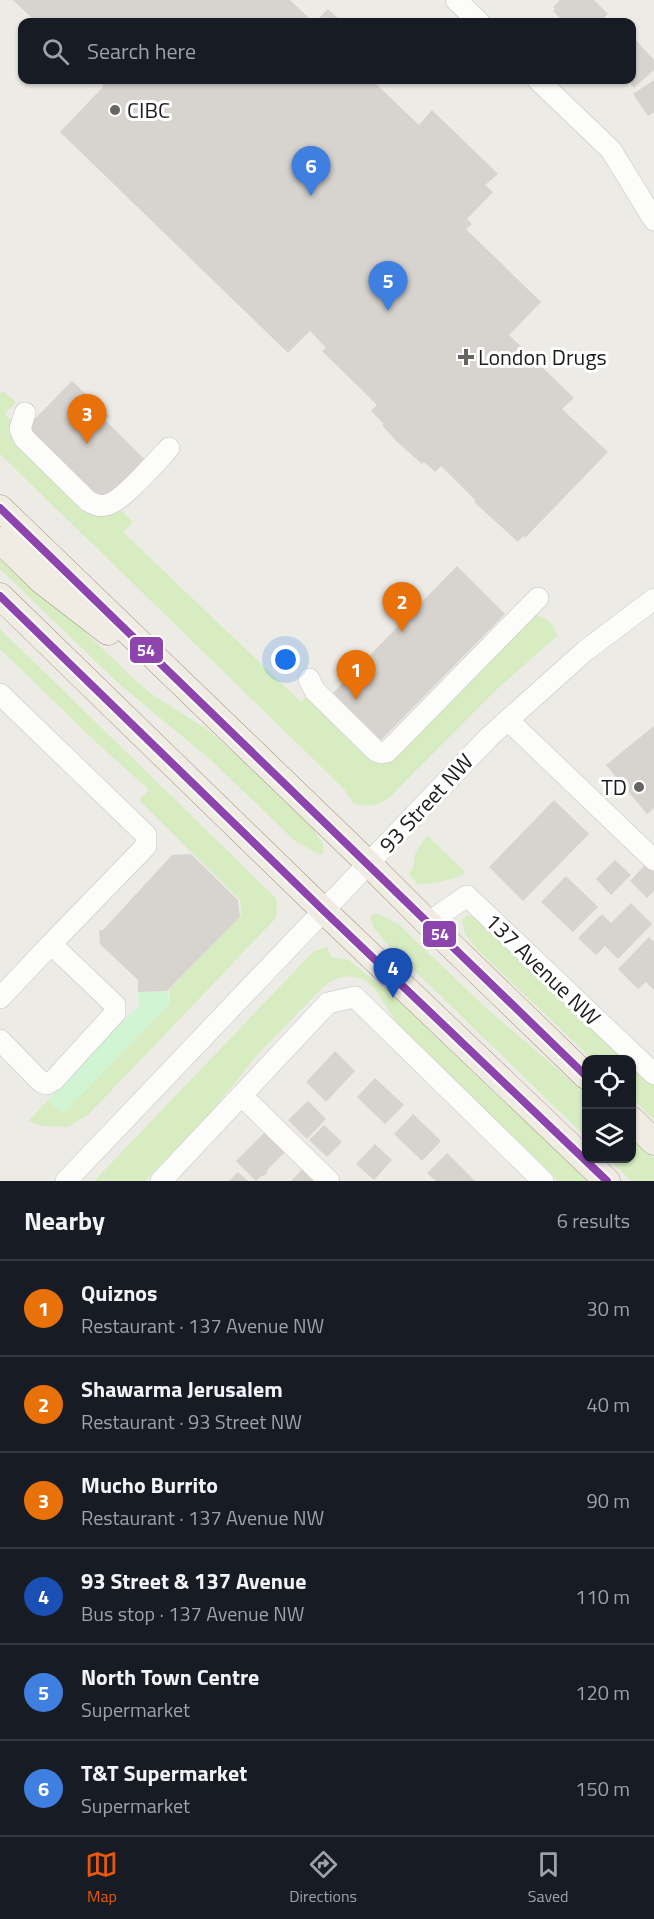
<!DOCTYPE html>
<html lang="en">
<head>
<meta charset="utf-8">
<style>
  :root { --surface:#171b24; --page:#242831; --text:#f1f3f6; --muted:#9ea1a6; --line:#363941; --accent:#ea580c }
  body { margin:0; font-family:"Titillium Web",sans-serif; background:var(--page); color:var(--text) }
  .controls { position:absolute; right:18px; bottom:18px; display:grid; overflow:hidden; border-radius:12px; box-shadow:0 2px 4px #0004 }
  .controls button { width:54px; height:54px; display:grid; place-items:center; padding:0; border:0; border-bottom:2px solid var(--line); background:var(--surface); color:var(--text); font:30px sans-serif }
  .you { position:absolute; left:286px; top:660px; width:21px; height:21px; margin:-15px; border:4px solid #fff; border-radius:50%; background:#1a73e8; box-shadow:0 0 0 9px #1a73e833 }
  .badge { display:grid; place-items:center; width:39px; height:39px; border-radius:50%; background:var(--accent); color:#fff; font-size:20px; font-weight:700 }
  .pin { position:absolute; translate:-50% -50px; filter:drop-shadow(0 2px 3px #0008) }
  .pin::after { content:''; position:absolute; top:32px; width:21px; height:18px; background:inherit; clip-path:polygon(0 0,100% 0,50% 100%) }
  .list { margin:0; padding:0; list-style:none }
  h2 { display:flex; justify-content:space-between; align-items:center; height:78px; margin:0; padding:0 24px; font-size:26px }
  h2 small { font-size:20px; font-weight:400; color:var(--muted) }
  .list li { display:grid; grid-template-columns:39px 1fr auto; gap:18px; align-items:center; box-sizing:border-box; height:96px; padding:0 24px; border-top:2px solid var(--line) }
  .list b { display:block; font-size:22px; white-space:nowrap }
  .list p { margin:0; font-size:20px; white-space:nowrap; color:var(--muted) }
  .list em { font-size:20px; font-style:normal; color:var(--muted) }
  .icon { flex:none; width:33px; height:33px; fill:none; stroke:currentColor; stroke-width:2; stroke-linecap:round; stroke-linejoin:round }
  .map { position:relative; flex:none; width:654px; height:1181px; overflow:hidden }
  .search { position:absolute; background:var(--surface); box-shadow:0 2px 4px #0004; left:18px; right:18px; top:18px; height:66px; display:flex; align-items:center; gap:15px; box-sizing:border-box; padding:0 21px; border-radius:12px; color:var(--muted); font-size:22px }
  .sheet { height:654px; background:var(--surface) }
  nav { display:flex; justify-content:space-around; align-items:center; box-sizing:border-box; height:84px; border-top:2px solid var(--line); background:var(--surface); font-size:16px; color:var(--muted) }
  nav a { display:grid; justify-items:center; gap:3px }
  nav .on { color:var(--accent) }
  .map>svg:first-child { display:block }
</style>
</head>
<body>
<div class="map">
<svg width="654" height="1181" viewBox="0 0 654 1181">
  <rect width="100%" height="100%" fill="#ecebe5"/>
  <path fill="#d7edc1" d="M3,391L16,402L5,414L12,421L10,425L13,438L119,508L133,522L123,532L301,702L311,692L392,760L399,755L529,615C543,614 554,622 557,636L495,691L389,798C377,806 368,807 354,804L344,789L0,454V394Z
    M0,549L138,683L153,695L208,730L237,755L313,829L323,844L324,853L320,855L294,840L212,761L118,683L0,569Z
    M0,629L275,897L277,902L276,918L89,1114L68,1127L42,1126L28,1121L48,1100L63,1113L170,1004L169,990L241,915L240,900L139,800L149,790L98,744L0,649Z
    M427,835L465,872C459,879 428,885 418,884L409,874L413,868L415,854Z
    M376,913L398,924L484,1006L586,1094V1137L385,942L374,928L370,917Z
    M467,915L477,917L630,1059H592L478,950L465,934L462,920Z
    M327,947L331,957L349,960L384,989L389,985L592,1181H558L402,1031L375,989L363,979L347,976L333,980L323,987L258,1054L207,1117L145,1181H94L313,952Z
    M632,1061L654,1082V1120L632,1098Z
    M632,1137L654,1158V1181H631L608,1159L632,1158Z"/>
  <path fill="#d1f5d2" d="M167,991L170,1003L63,1114L48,1100L139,1005L138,992Z"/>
  <path fill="#d7d4d0" d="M13,0H290L313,22H36Z
    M560,0H594L608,14L600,22H564L553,11L555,9L553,7Z
    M328,9L342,22H315Z
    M632,36L654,60V70L634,88L627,80H632Z
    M102,80H372L419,125L432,110L498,174L485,185L493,192L467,219L472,224L466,229L541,302L509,335L574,398L562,409L608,452L525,538L523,536L518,542L474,502L475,500L441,466L435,472L424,462L422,464L396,441L382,425L384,424L371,411L377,405L322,351L326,348L310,331L288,353L60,132L103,87Z
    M654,80V112L648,116L633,94Z
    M72,381L109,416L105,420L144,459L138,465L142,468L111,495H88L25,429Z
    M457,566L505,614L381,740L333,693Z
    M654,726V808L647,814L606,765Z
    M554,800L589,834L523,901L489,867Z
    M191,854L238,900L240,917L167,991L138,992V980L100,944L99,930H103L172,855Z
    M615,860L631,875L611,895L596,879Z
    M646,864L654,872V891L647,898L630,881Z
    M566,876L598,907L573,932L541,902Z
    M631,903L652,924L618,959L605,946L596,955L578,938L602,914L611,923Z
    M649,937L654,942V990L646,982L638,989L618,969Z
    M335,1051L355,1071L326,1102L306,1082Z
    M375,1078L404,1105L385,1124L357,1097Z
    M308,1101L326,1119L307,1139L288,1120Z
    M413,1114L441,1141L422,1161L394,1134Z
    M324,1125L342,1142L327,1157L309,1140Z
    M266,1131L286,1151L268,1169L266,1175L261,1176L256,1181L236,1161Z
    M375,1144L392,1160L374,1180L356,1164Z
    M447,1153L475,1181H436L427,1173Z
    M304,1168L317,1181H291Z
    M238,1172L248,1181H229Z"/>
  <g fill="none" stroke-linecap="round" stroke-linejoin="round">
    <defs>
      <path id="minor" d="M456,0L479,22
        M538,80L611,150L654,220
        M25,413L20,429L24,438L88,501C94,504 99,507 106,505C121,503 157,461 169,448
        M309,679L315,691L376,751L381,753L387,752L538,598
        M0,694L146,835V846L51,944
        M508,720L654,860
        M428,923L467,896L654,1074
        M0,998L51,944L115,1005V1013L54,1080L47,1084L40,1081L0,1040
        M242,1096L329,1181
        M66,1181L489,737L585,651L654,599
        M161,1181L328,1003L355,997L543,1181"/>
      <path id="major" d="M0,508L369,864L428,923L586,1076
        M0,540L42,581L108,632
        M0,596L324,911L607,1181
        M632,1120L654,1142"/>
    </defs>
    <use href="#minor" stroke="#c4c4c1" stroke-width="22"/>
    <use href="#major" stroke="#a29a82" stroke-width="27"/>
    <use href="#minor" stroke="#fcfcfb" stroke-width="21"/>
    <use href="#major" stroke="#f1ece3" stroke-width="26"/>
    <defs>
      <path id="bus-1" d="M0,508L586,1076
        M0,596L324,911L607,1181"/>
    </defs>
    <use href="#bus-1" stroke="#fff" stroke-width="12"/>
    <use href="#bus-1" stroke="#8e44ad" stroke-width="8"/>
  </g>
  <g fill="#656563" stroke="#fff" stroke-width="2">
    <circle cx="115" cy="110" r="6"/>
    <path d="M463 348h6v6h6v6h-6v6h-6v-6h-6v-6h6z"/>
    <circle cx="639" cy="787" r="6"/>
  </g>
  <g text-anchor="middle" stroke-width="6" stroke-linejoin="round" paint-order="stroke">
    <g font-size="22" fill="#1d1d1d" stroke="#fff" text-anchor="start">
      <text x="127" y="118">CIBC</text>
      <text x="478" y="365">London Drugs</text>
      <text x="627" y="795" text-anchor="end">TD</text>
    </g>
    <g font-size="22" fill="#1d1d1d" stroke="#fff">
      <text transform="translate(426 803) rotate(-47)" y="8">93 Street NW</text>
      <text transform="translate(543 969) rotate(44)" y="8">137 Avenue NW</text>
    </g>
  </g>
  <g stroke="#fff" stroke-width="2">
    <rect x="129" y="636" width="35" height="28" rx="6" fill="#8e44ad"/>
    <rect x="422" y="920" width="35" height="28" rx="6" fill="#8e44ad"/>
  </g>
  <g font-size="16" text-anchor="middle" font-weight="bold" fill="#fff">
    <text x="146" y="656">54</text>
    <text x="440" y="940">54</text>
  </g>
</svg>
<div class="controls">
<button><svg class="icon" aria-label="locate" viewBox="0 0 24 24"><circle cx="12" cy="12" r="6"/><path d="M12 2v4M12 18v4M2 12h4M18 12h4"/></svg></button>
<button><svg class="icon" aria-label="layers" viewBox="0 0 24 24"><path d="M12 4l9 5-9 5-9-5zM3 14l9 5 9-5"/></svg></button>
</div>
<div class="you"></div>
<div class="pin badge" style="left:356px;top:700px;background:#e8710a">1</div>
<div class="pin badge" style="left:402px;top:632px;background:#e8710a">2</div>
<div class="pin badge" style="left:87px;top:444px;background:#e8710a">3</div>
<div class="pin badge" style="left:393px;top:998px;background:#1a4fb4">4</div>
<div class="pin badge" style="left:388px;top:311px;background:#3f7fe0">5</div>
<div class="pin badge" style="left:311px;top:196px;background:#3f7fe0">6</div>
<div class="search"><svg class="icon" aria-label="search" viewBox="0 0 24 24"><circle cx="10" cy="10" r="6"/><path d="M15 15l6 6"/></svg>Search here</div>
</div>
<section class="sheet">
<h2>Nearby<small>6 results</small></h2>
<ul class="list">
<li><span class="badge" style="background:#e8710a">1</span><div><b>Quiznos</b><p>Restaurant · 137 Avenue NW</p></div><em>30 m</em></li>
<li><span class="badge" style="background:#e8710a">2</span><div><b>Shawarma Jerusalem</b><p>Restaurant · 93 Street NW</p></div><em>40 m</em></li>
<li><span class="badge" style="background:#e8710a">3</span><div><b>Mucho Burrito</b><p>Restaurant · 137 Avenue NW</p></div><em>90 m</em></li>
<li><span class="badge" style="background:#1a4fb4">4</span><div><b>93 Street &amp; 137 Avenue</b><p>Bus stop · 137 Avenue NW</p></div><em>110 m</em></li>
<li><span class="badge" style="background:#3f7fe0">5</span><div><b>North Town Centre</b><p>Supermarket</p></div><em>120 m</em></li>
<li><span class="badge" style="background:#3f7fe0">6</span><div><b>T&amp;T Supermarket</b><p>Supermarket</p></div><em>150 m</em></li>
</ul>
</section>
<nav>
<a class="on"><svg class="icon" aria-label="map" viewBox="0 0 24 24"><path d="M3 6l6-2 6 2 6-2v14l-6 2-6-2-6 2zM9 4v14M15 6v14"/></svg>Map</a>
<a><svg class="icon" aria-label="directions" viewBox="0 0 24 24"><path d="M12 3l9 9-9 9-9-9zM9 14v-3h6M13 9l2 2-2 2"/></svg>Directions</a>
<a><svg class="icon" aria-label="saved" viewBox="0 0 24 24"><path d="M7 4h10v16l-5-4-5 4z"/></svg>Saved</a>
</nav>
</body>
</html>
